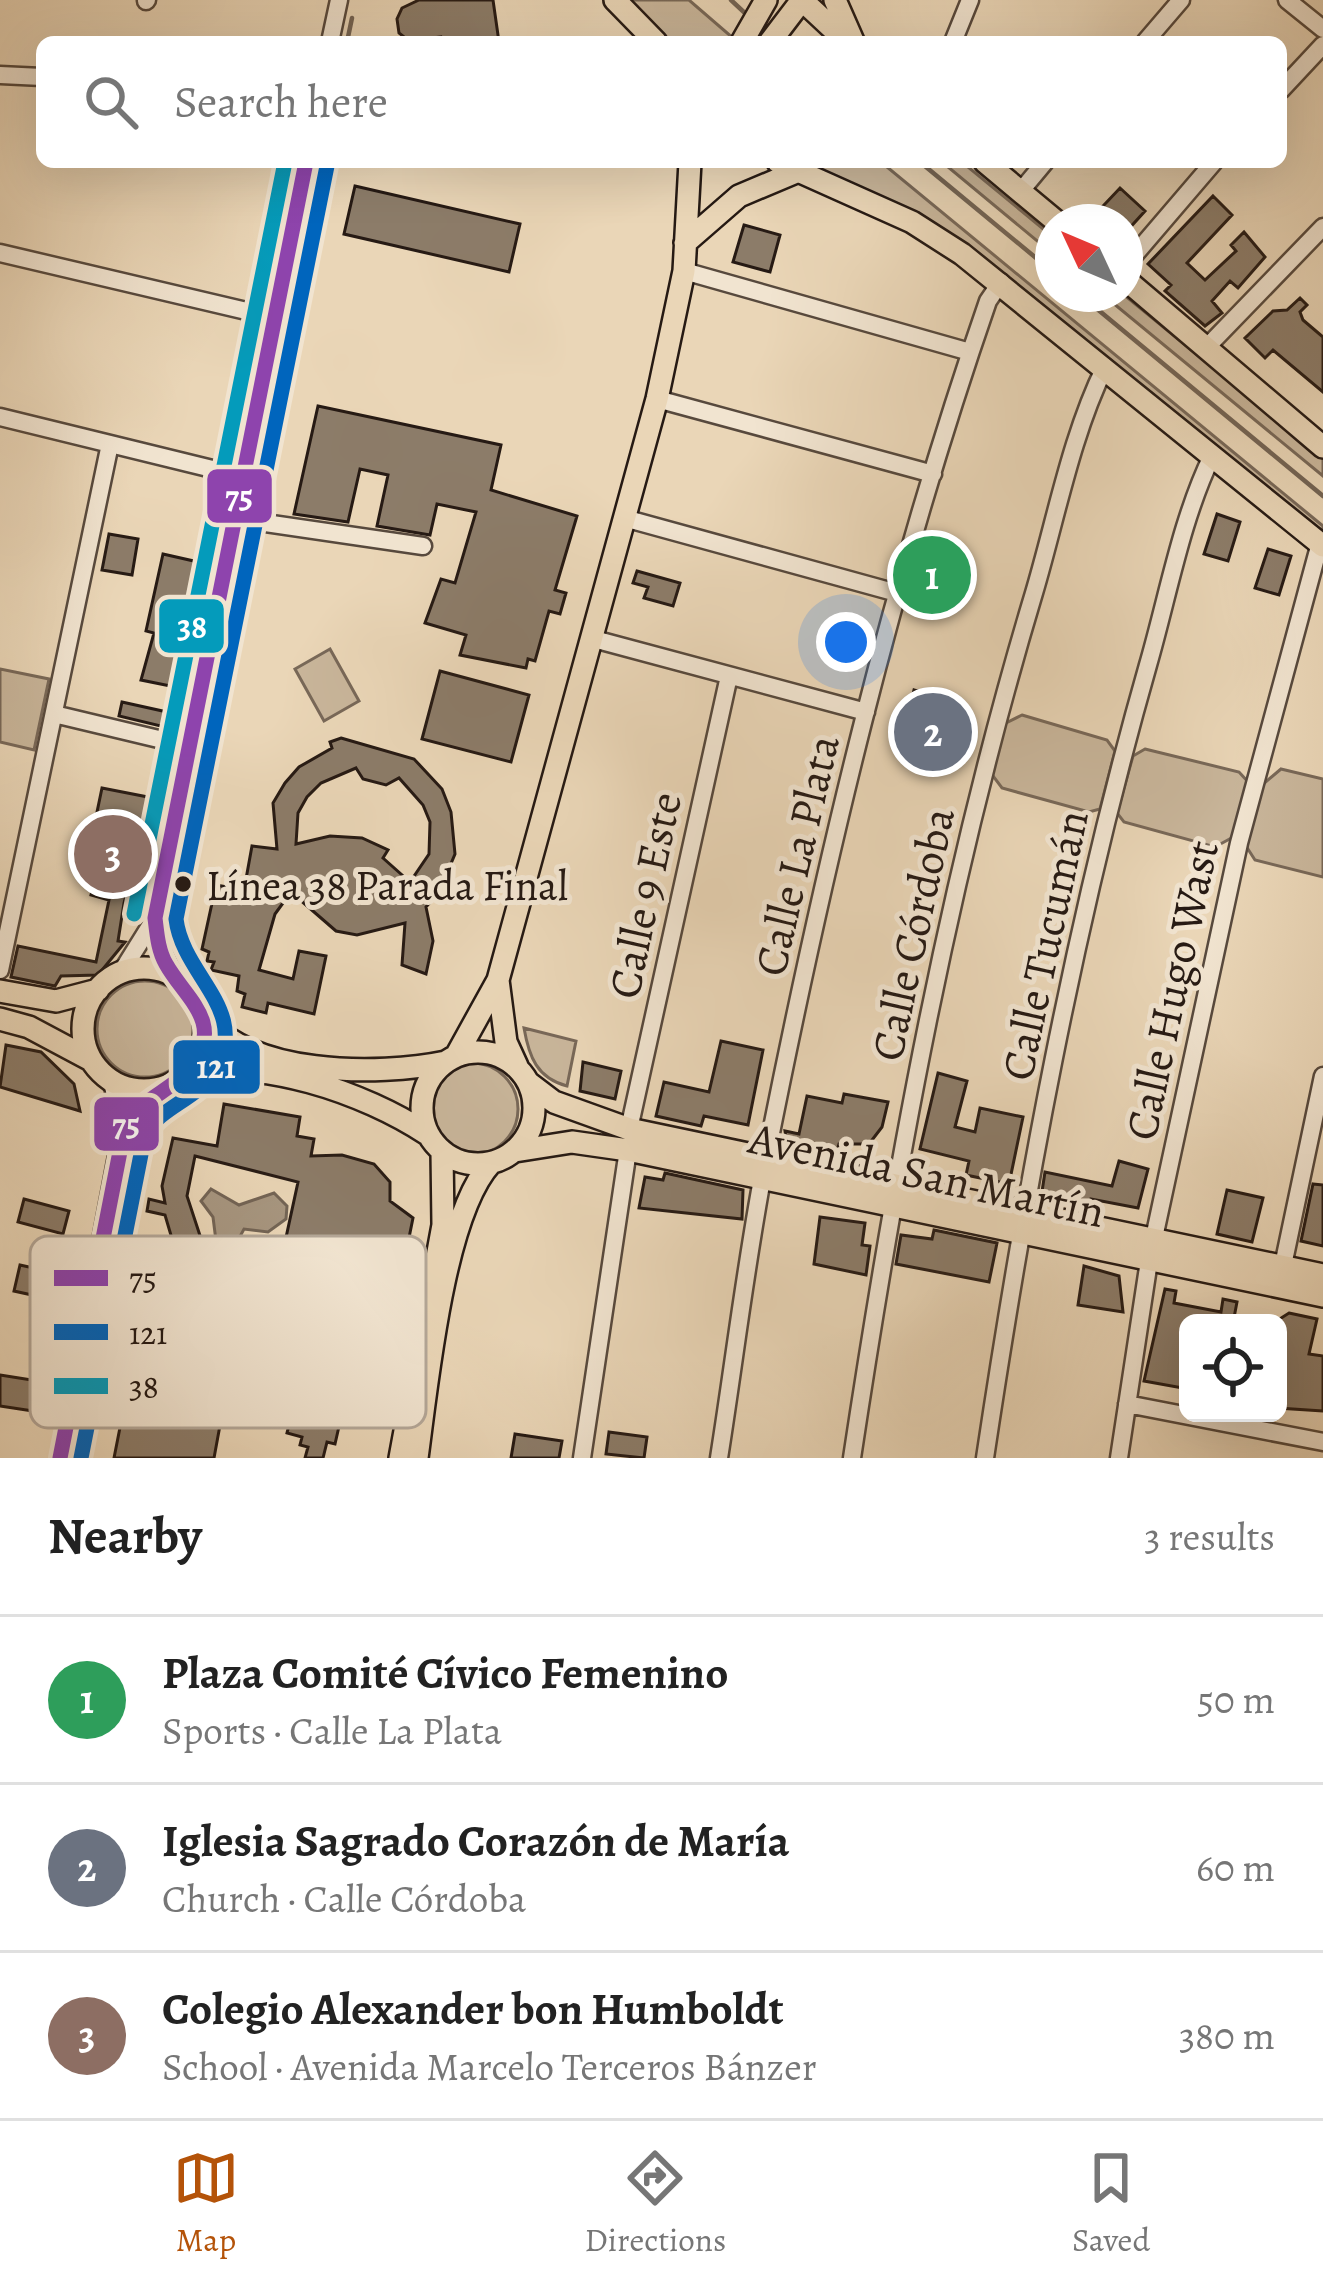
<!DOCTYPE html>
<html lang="en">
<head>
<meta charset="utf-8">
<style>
  :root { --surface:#fff; --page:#f6f6f6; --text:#222; --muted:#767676; --line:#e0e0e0; --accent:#b45309 }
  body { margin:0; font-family:Alegreya,serif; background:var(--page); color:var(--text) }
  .controls { position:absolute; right:36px; bottom:36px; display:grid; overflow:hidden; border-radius:18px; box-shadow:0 12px 48px #0002 }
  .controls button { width:108px; height:108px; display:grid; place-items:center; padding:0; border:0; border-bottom:3px solid var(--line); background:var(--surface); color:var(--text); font:60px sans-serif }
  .compass { position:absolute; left:1035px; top:204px; width:108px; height:108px; border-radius:50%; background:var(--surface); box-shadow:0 12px 48px #0002; rotate:314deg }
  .you { position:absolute; left:846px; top:642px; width:42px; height:42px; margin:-30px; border:9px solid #fff; border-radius:50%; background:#1a73e8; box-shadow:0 0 0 18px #1a73e833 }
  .badge { display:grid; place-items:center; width:78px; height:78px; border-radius:50%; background:var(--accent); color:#fff; font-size:39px; font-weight:700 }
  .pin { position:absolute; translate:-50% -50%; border:6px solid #fff; box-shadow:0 3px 12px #0006 }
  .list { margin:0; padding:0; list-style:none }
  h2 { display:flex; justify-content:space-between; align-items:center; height:156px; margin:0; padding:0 48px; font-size:51px }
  h2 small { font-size:39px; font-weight:400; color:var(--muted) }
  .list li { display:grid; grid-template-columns:78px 1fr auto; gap:36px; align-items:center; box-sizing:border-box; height:168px; padding:0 48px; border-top:3px solid var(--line) }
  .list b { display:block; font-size:45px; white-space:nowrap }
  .list p { margin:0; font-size:39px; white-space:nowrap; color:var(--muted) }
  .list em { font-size:39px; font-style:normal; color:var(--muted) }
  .icon { flex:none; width:66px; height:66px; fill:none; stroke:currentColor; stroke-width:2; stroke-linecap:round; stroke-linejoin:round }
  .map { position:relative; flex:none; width:1323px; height:1458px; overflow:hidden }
  .search { position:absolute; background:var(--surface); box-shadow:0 12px 48px #0002; left:36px; right:36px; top:36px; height:132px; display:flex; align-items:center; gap:30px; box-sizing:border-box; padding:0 42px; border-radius:18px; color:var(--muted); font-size:45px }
  .sheet { height:660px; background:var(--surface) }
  nav { display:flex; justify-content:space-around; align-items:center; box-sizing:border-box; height:168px; border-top:3px solid var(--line); background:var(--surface); font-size:33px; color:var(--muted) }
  nav a { display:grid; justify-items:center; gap:6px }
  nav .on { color:var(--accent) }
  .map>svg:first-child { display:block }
</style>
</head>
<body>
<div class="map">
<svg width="1323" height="1458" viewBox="0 0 1323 1458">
  <rect width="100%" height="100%" fill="#ead6b7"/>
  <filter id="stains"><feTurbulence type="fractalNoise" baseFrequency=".00167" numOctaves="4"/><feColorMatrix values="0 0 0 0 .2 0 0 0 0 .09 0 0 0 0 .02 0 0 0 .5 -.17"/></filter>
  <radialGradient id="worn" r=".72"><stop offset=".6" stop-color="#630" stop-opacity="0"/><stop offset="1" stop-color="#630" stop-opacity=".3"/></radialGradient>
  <path fill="#c9b69b" stroke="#786858" stroke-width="3" d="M627,0H689L733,38L730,42H669Z
    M796,162H881L1323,526V536L1033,298L937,226Z
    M942,162H962L1053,237V254Z
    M1102,294H1123L1323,458V476Z
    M330,649L359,701L324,721L295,669Z
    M0,669L49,679L34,750L0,742Z
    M1022,715L1107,740L1115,751L1100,809L1089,812L1002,788L990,772L1002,725Z
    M1145,749L1239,772L1250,784L1235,836L1215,847L1124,822L1117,813L1133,756Z
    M1281,769L1323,779V877L1255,860L1246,846L1262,785Z
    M97 1029a48 48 0 1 1 96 0a48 48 0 1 1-96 0Z
    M524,1028L576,1041L567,1086C537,1078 529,1057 524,1028Z
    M426 1109a46 46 0 1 1 92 0a46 46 0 1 1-92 0Z"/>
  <path fill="#a79680" stroke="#736455" stroke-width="3" d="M211,1189L239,1205L274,1193L287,1206L286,1219L268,1232L244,1229L232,1251L224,1239L216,1241L213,1217L201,1201Z"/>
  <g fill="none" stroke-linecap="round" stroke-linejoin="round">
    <path stroke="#736455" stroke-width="4.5" d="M731,0L747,15
      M347,42L352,18
      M920,162L1053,272
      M314,204L323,166
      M1079,294L1323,496
      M282,365L309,230
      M207,740L246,539"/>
  </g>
  <path fill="#8c7c69" stroke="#261a14" stroke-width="3" fill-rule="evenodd" d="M419,0H493L499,42H443L441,37L409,41L399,33L397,19L402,8Z
    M355,186L520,224L509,272L344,234Z
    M1120,188L1145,211L1125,233V222H1088Z
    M1213,196L1232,215L1187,263L1205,280L1236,251L1231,245L1244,232L1265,257L1238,288L1230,281L1212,301L1222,313L1205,326L1165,291L1171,285L1148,264Z
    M744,225L780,235L770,272L733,262Z
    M1300,298L1307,305L1300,312L1303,320L1323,337V392L1273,350L1265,358L1245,338L1273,311L1287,310Z
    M318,406L501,445L491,490L577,516L555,590L566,593L560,614L549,611L535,661L528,659L526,668L460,655L466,635L425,623L441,579L455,583L476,512L437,504L430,535L377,526L388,475L360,469L348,522L294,514Z
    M1217,514L1240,522L1228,561L1204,554Z
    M109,534L138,539L132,575L102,570Z
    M1268,549L1291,556L1279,595L1255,588Z
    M163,554L198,562L180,639L186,640L180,688L141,680L154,633L146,631Z
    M637,571L680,583L673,606L644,598L648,587L633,583Z
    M440,671L529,695L511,762L422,739Z
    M914,690L950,701L945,720L955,723L937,767L906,758L919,715L908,712Z
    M122,702L176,714L173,729L119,716Z
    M341,738L414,759L442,789L451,812L455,854L439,892L426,907L433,941L426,974L402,965L405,923L357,935L336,931L291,892L275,914L259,970L293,979L299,951L326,956L314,1014L268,1003L266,1013L242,1007L245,994L237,991L239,976L211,970L214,962L207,961L209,952L202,949L216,885L244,890L252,846L277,849L273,803L285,783L299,767L332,748L330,742ZM356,768L363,779L386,785L399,778L423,805L430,822L429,854L410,882L383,858L388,850L362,838L330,836L296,844L298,813L307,797L321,783Z
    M102,788L158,799L152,828L144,826L124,903L118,941L125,942L98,975L61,976L55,986L11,977L18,946L96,962L109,900L91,895L98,868L86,865Z
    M721,1041L763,1050L748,1125L704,1116L701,1126L656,1116L664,1082L709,1092Z
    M6,1045L41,1052L74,1084L80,1111L0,1087Z
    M583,1062L621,1071L615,1099L580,1091Z
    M938,1073L967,1081L955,1127L975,1132L980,1108L1023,1117L1009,1184L966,1175L969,1161L920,1149Z
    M844,1094L888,1102L882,1127L869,1144H839L836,1154L787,1144L785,1131L799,1134L807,1096L842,1103Z
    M224,1104L300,1117L297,1136L314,1139L311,1156L342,1155L374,1164L390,1182V1201L413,1218L394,1312L383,1309L376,1347L358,1343L335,1444L327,1442L323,1458H305L308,1447L300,1445L302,1437L287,1433L299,1385L254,1319L229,1365L248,1375L237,1396L213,1383L216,1377L205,1371L222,1341L211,1335L236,1290L207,1279L183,1323L172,1366L130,1359L143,1304L137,1301L173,1242L165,1215L147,1211L149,1199L165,1203L162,1186L173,1138L217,1146ZM195,1156L298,1182L282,1256L303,1266L302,1274L335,1325L327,1379L264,1289L270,1275L221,1254L208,1260L187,1196Z
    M1119,1161L1148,1169L1138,1208L1091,1199L1090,1208L1041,1198L1045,1172L1112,1186Z
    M665,1173L743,1190L742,1219L639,1208L645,1177L663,1180Z
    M1313,1184L1323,1185V1246L1301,1241Z
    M1227,1190L1263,1198L1252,1242L1217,1234Z
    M24,1199L69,1211L63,1234L18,1222Z
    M820,1217L865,1223L862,1245L870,1246L866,1275L814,1264Z
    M934,1230L997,1243L989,1282L896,1264L901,1235L932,1239Z
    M20,1265L65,1275L59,1301L14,1291Z
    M1084,1266L1119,1276L1123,1312L1078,1305Z
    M1165,1289L1176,1291L1174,1303L1221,1312L1223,1299L1237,1302L1233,1323H1188V1389L1144,1381Z
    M1289,1313L1317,1319L1309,1354L1323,1356V1411L1278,1408V1320Z
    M0,1375L38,1381L33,1411L0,1406Z
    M127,1392L223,1409L214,1458H114Z
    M609,1432L647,1437L644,1458L606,1454Z
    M515,1434L562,1441L559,1458H511Z"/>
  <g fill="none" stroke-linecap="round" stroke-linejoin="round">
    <defs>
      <path id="minor" d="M1287,0L1323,29
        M146,1L147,0
        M330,42L339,0
        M953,42L970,0
        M1145,42L1181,0
        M0,75L42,77
        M1281,90L1323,45
        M1020,192L1045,162
        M0,253L276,318
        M1125,266L1214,162
        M684,271L970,352
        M1206,348L1323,227
        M657,399L933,474
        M0,417L245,477
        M624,518L897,593
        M238,519L423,546
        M590,638L866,712
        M54,714L192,747
        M155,919L159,947L174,976
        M0,970L110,444
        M122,971L155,918L306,162
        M112,1081L121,1127
        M629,1129L729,676
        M1281,1275L1323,1076
        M1127,1404L1323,1442
        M60,1458L120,1140L131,1113L151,1090
        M582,1458L628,1150
        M719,1458C735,1357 747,1253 767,1153C824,865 892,578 988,301L1001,282
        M852,1458C896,1167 949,875 1034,593C1056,519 1071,436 1105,367
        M985,1458C1025,1192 1074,924 1148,665C1168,596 1181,520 1212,456
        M1119,1458L1149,1261L1239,843L1320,543"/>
      <path id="major" d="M615,0L656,42
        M802,0L847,42
        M835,0L853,41
        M742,42L766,0
        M770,42L802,0
        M778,162L912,222L962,254L1323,546
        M985,162L1057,222
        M685,243L739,196L796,172
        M1125,279L1323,447
        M83 1029a61 61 0 1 1 122 0a61 61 0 1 1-122 0Z
        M498,980L506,1042L517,1066
        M0,991L56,1001L98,990
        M202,1013C245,1077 379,1076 446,1062
        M0,1019L29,1027L89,1059
        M422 1108a56 56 0 1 1 112 0a56 56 0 1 1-112 0Z
        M456,1056L498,980L657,399L684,271L690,162
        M183,1076C257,1055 365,1093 427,1134
        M529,1083L554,1102L629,1129L1323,1275
        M515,1151L572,1142L628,1150L1323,1296
        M400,1458L443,1225L442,1152
        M417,1458C427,1385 443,1215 491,1163"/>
    </defs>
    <use href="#minor" stroke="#57493d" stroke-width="21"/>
    <use href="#major" stroke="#261a14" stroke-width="26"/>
    <use href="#minor" stroke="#f1e4d0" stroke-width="16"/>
    <use href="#major" stroke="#ead6b7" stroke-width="21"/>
    <defs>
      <path id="bus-1" d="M60,1458L125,1126C143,1096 176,1090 194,1063C223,1021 185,998 166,964C158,950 157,934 155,918L306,162"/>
      <path id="bus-2" d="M81,1458L145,1134C162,1106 196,1100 214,1072C252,1010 183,977 176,919L327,166"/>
      <path id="bus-3" d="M134,914L285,162"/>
    </defs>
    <use href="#bus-1" stroke="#f1e4d0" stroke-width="24"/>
    <use href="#bus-2" stroke="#f1e4d0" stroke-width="24"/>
    <use href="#bus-3" stroke="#f1e4d0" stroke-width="24"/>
    <use href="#bus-1" stroke="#8e44ad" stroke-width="15"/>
    <use href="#bus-2" stroke="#0065bd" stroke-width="15"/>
    <use href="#bus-3" stroke="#049bbb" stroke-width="15"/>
  </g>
  <circle fill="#261a14" stroke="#f1e4d0" stroke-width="4.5" cx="183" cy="884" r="10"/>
  <g text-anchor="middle" stroke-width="10" stroke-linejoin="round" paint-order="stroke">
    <g font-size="42" fill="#261a14" stroke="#f1e4d0" text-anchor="start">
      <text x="206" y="900">Línea 38 Parada Final</text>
    </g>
    <g font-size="45" fill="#261a14" stroke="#f1e4d0">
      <text transform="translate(796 855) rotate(-77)" y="16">Calle La Plata</text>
      <text transform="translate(644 895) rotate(-78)" y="16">Calle 9 Este</text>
      <text transform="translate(912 934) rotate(-78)" y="16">Calle Córdoba</text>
      <text transform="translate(1044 945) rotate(-78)" y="16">Calle Tucumán</text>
      <text transform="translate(1171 990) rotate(-78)" y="16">Calle Hugo Wast</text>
      <text transform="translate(927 1174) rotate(12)" y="16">Avenida San Martín</text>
    </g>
  </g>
  <rect x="30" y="1236" width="396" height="192" rx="18" fill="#f1e4d0" stroke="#b4a798" stroke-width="3"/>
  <rect x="54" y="1270" width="54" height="16" fill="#8e44ad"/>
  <rect x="54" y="1324" width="54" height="16" fill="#0065bd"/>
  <rect x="54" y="1378" width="54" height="16" fill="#049bbb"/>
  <g font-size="33" fill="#261a14">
    <text x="129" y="1290">75</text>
    <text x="129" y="1344">121</text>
    <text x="129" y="1398">38</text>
  </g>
  <g stroke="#f1e4d0" stroke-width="4.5">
    <rect x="205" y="467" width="69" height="58" rx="12" fill="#8e44ad"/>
    <rect x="157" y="597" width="69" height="58" rx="12" fill="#049bbb"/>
    <rect x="171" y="1038" width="91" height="58" rx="12" fill="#0065bd"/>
    <rect x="92" y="1095" width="69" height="58" rx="12" fill="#8e44ad"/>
  </g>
  <g font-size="33" text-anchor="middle" font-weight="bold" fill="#fff">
    <text x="239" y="508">75</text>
    <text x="192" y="638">38</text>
    <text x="216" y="1078">121</text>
    <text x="126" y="1136">75</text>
  </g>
  <rect width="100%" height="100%" filter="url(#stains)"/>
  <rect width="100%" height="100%" fill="url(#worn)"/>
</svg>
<div class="controls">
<button><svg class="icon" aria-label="locate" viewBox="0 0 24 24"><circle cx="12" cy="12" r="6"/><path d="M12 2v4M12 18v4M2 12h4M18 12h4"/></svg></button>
</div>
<svg class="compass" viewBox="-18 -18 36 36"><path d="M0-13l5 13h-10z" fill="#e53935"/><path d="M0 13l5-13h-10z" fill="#767676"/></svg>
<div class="you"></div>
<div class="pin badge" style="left:932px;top:575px;background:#2e9e5b">1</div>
<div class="pin badge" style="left:933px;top:732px;background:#6b7280">2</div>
<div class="pin badge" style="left:113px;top:854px;background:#8d6e63">3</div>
<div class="search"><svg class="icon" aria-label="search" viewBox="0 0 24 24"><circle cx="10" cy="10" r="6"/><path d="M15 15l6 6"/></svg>Search here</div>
</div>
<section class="sheet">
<h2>Nearby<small>3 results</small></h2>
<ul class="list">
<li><span class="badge" style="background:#2e9e5b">1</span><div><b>Plaza Comité Cívico Femenino</b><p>Sports · Calle La Plata</p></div><em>50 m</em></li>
<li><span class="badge" style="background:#6b7280">2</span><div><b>Iglesia Sagrado Corazón de María</b><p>Church · Calle Córdoba</p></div><em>60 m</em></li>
<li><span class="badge" style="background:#8d6e63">3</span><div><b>Colegio Alexander bon Humboldt</b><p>School · Avenida Marcelo Terceros Bánzer</p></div><em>380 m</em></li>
</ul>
</section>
<nav>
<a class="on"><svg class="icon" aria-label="map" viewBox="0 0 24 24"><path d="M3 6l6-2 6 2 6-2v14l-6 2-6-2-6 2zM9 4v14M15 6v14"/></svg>Map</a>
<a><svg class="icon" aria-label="directions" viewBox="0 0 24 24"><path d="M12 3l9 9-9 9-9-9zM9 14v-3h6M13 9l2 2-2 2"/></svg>Directions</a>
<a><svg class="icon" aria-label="saved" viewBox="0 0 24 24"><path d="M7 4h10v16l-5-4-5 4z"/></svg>Saved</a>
</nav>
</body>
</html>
